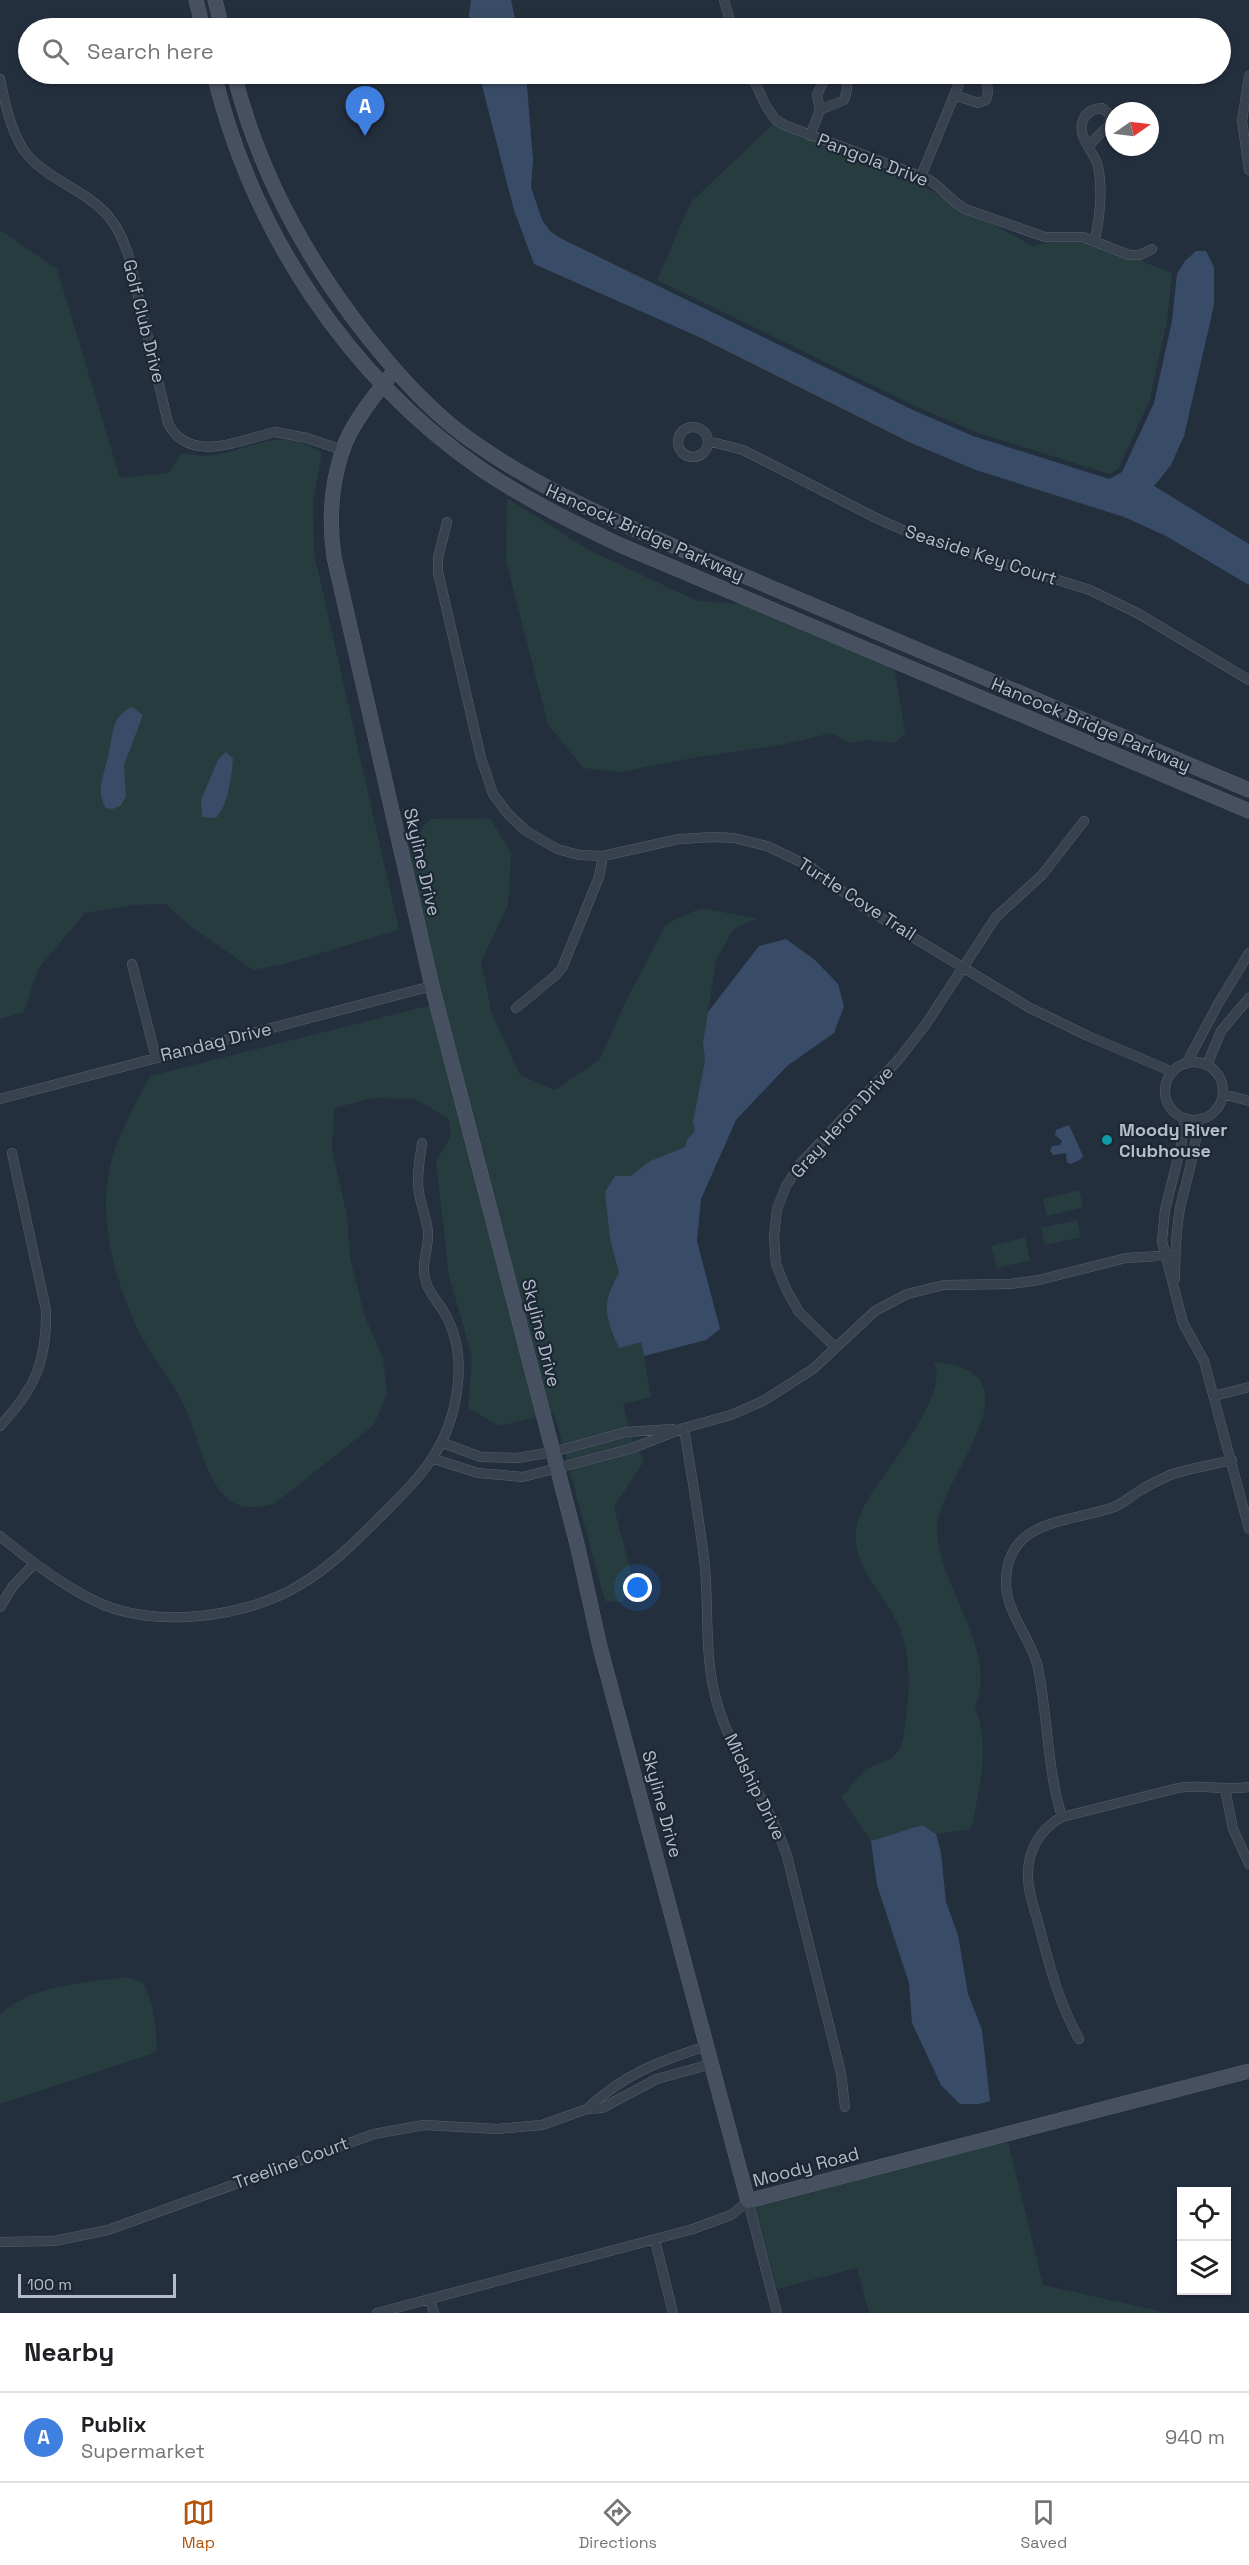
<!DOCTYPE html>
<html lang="en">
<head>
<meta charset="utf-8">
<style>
  :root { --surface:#fff; --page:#f6f6f6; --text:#202124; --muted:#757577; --line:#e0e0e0; --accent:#b45309 }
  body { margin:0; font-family:"Space Grotesk",sans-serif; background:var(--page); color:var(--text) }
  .controls { position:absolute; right:18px; bottom:18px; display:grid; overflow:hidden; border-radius:0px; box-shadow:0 2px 4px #0004 }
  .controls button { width:54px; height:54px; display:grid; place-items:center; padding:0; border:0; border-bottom:2px solid var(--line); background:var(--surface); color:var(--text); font:30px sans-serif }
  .compass { position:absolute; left:1105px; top:102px; width:54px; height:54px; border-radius:50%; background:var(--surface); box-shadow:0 2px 4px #0004; rotate:76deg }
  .scale { position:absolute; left:18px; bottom:15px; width:158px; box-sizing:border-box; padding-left:6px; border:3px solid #b4bcc9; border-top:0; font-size:16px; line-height:21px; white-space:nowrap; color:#b4bcc9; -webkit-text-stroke:4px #1d2633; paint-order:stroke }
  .you { position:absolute; left:638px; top:1588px; width:21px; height:21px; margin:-15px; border:4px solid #fff; border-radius:50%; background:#1a73e8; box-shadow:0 0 0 9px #1a73e833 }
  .badge { display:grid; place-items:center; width:39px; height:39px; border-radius:50%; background:var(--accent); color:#fff; font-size:20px; font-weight:700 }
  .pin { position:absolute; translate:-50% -50px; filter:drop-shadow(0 2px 3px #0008) }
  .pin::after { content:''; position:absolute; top:32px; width:21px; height:18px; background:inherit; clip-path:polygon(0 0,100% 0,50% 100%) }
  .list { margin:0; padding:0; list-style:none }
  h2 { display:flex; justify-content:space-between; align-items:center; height:78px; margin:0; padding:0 24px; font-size:26px }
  h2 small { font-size:20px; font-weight:400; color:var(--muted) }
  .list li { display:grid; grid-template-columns:39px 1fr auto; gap:18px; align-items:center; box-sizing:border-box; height:90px; padding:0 24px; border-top:2px solid var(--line) }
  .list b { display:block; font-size:22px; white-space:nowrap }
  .list p { margin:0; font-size:20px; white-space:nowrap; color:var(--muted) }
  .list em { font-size:20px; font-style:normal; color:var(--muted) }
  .icon { flex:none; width:33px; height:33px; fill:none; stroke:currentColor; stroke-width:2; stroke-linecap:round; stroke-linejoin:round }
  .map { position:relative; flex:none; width:1249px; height:2313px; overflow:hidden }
  .search { position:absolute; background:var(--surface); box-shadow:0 2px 4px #0004; left:18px; right:18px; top:18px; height:66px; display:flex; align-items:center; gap:15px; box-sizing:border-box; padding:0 21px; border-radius:33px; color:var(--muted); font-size:22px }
  .sheet { height:168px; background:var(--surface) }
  nav { display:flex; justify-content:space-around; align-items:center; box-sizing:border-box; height:84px; border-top:2px solid var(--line); background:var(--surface); font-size:16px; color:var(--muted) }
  nav a { display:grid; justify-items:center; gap:3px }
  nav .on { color:var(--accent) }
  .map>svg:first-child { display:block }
</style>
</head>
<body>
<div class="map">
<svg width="1249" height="2313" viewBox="0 0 1249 2313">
  <rect width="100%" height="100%" fill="#242f3e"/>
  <path fill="#263c3f" d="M774,123L913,181L1033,246L1078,236L1172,273L1167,321L1149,402L1118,469L1109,474L975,432L915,406L657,280L691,202Z
    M0,230L57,269L120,478L168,473L182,453C189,454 198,456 205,456C249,453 277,423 322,453L313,501L314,553L399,930L284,964L253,970C224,948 191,930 166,904L132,905L85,913L38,969L24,1012L0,1019Z
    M507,498L589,550L695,600L746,605L894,667L905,733L895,743L865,740L849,743L831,733L782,745L698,757L620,772L583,768L548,724L506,561Z
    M490,818L511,853L508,905L481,962L492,1014L520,1075L555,1090L600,1059L624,1005L666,924L701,908L759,919L749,921L733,930L716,960L703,1042L705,1060L693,1122L696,1131L685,1147L650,1161L630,1176L623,1178L610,1239L619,1273L609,1290L641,1342L651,1397L623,1404L632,1438L644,1461L614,1507L632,1577L622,1602L605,1601L554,1413L549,1414L438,985L407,847L430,819Z
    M431,1005L537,1417L500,1426L468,1408L472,1357L449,1276L436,1161L451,1136L449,1119L415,1099L374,1098L334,1108L332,1149L347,1216L350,1258L365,1317L383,1358L387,1393L374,1425L274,1504C260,1507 247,1510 234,1503C206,1489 197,1430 183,1403C171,1379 153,1358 140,1334C121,1295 107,1250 106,1207C105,1155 127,1120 150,1076Z
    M1079,1190L1083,1207L1047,1216L1043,1199Z
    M1077,1220L1081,1237L1045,1245L1041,1228Z
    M1025,1237L1030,1260L997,1268L991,1246Z
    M934,1362C1048,1371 937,1479 937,1528C937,1587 1000,1649 975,1707C990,1747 980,1788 971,1829L936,1834L922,1825L871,1841L841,1797C848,1790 863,1772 869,1768C881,1761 891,1763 899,1749C905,1738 905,1722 907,1709C910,1681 910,1656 900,1629C882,1584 834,1556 867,1501C883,1474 951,1393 934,1362Z
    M126,1977L142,1982C155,2003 156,2028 157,2052L0,2104V2015C27,1986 88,1982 126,1977Z
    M1008,2141L1043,2285L1168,2313H869L857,2268L777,2289L754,2206Z"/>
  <path fill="#394c67" d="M471,0H511L517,28H471L469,15Z
    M479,74H526L533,160L531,187L542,220L550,231L560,238L913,410L973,436L1109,479L1122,472L1154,403L1172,321L1177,274L1185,261L1196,251H1206L1214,267V305L1184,436L1171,465L1154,486L1249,544V585L1166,536L1124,517L976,470L911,443L699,337L534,264L514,210Z
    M132,707L143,715L124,765L126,797L120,806L113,809L106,808C94,790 106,771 109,752C113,734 112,715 132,707Z
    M226,752L233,758C232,775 228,806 216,818L202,817L201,800L218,760Z
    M786,939L815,960L838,984L844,1006L834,1033L787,1066L736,1120L701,1199L697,1241L720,1329L706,1340L644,1356L641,1342L619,1348C605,1317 601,1303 619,1273L610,1239L605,1192L615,1176H630L650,1161L685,1147L687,1140L695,1131L693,1122L705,1060L703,1042L708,1012L759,946Z
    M1069,1125L1083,1156L1081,1159L1071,1164L1067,1162L1066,1153L1053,1155L1050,1151L1052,1146L1060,1145L1062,1141L1055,1135L1056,1130Z
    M922,1825L936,1834L941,1853L946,1902L958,1935L968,1994L982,2030L990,2101L979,2104H960L941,2085L912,2023L909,1983L877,1885L871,1841Z"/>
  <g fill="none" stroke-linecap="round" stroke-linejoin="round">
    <defs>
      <path id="street" d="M724,0L732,28
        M751,74L766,106L775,119L784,125L928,179C942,188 951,201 965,209L1045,237H1083L1129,255H1140L1152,249
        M1249,76L1242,121L1249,170
        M0,79C5,103 10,128 23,149C44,180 85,188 109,217C119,229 124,242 129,257L168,423C189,465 240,440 275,432L307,438L342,450
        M954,95L978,103L986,100L988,93L986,74
        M820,110L844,100C848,89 849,82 841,74
        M810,136L820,110L817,95L827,74
        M1089,145L1110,124V115L1102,108C1092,109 1084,113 1082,124C1079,139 1094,152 1098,166C1103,190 1100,216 1095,240
        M921,176L963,74
        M678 442a15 15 0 1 1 30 0a15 15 0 1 1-30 0Z
        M708,441L743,450L878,519L919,537L1090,590L1139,614L1249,680
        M447,522L438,558V572L481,758L493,794L508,814L526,831L557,849L579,855L603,856L679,839L714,837L734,838L767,846L811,867L860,905L1028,1007L1088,1036L1173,1072
        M132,964L156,1058
        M516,1008L556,975L562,968L599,877L603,856
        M1165 1091a29 29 0 1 1 58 0a29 29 0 1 1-58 0Z
        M1186,1064L1218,1004L1249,953
        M1207,1065L1221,1031L1249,998
        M1223,1094L1249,1101
        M0,1099L432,986
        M1185,1119L1181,1146L1165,1210L1162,1241L1183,1323L1204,1361L1249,1529
        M1175,1279C1175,1255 1176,1231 1180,1208C1187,1178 1196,1150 1198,1120
        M836,1348L799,1312L786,1289L776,1264L774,1237L777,1209L786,1186L801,1163L899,1059L926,1024L996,917L1042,875L1084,821
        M1214,1396L1249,1387
        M0,1426C35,1389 47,1361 46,1310L12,1153
        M684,1428C691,1474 700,1521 705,1567C709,1613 704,1658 717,1703C733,1758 769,1802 787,1856L841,2073L845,2107
        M443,1443L481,1457L517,1458L553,1452L626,1432L673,1429
        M434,1459L478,1473L523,1477L630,1449L684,1428L731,1415L763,1401L813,1369L875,1311L907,1294L944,1285L1010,1284L1039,1280L1126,1258L1175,1255
        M0,1536C29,1560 59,1583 93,1600C150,1630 245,1618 298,1586C329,1568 353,1544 378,1519C418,1479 449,1450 457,1391C461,1364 458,1336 444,1312C438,1302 429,1293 426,1282C420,1264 429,1250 428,1232C427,1219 421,1206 419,1193C416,1176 420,1159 422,1143
        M0,1607L13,1586L34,1564
        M1225,1789L1233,1829L1249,1864
        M1062,1817C1047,1769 1048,1717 1038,1668C1032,1639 1006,1613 1006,1583C1006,1518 1069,1523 1114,1507C1124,1503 1132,1495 1141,1490C1150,1484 1160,1480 1170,1475C1189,1468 1212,1465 1232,1460
        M1079,2039C1058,2001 1049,1964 1038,1922C1034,1907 1027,1889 1028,1873C1028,1850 1041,1828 1062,1817L1178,1788C1202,1784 1225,1791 1249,1787
        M587,2109C624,2074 659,2061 707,2046
        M655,2240L673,2313
        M0,2242L54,2241L108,2230L374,2134L424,2125L497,2129L542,2125L587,2109L602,2108L657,2079L711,2064
        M430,2300L434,2313
        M377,2313L693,2229L731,2215L748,2201L777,2313"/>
      <path id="secondary" d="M196,0L203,28
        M215,0L222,28
        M214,74C252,231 347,376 481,469C525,499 572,522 620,545L1249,811
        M234,74C258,170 305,257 366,335C399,376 435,417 479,446C533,483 592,511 652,537L1249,790
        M395,370C377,392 350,425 342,452C331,486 329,523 334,557L432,986L578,1548L600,1647L748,2201L1249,2071"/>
    </defs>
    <use href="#street" stroke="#565f6c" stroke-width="10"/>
    <use href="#secondary" stroke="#565f6c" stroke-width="15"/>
    <use href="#street" stroke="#38414e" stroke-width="9"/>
    <use href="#secondary" stroke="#465061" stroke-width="14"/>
  </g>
  <circle fill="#0f9aa8" stroke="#1d2633" stroke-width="2" cx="1107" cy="1140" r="6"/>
  <g text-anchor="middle" stroke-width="4.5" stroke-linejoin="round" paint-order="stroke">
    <g font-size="18" fill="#b4bcc9" stroke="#1d2633">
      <text transform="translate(873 160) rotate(21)" y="6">Pangola Drive</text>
      <text transform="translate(144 321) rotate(76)" y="6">Golf Club Drive</text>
      <text transform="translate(645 533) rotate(24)" y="6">Hancock Bridge Parkway</text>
      <text transform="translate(981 555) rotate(18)" y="6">Seaside Key Court</text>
      <text transform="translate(1091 725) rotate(23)" y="6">Hancock Bridge Parkway</text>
      <text transform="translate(422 862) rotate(77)" y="6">Skyline Drive</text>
      <text transform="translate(857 899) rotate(33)" y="6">Turtle Cove Trail</text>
      <text transform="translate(216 1042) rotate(-14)" y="6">Randag Drive</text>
      <text transform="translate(842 1122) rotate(-48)" y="6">Gray Heron Drive</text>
      <text transform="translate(541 1333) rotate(76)" y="6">Skyline Drive</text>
      <text transform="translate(755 1787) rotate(64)" y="6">Midship Drive</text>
      <text transform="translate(662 1804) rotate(75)" y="6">Skyline Drive</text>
      <text transform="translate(291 2163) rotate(-20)" y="6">Treeline Court</text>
      <text transform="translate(806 2167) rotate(-15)" y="6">Moody Road</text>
    </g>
    <g font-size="18" font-weight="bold" fill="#b4bcc9" stroke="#1d2633" text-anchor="start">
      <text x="1119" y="1136">Moody River<tspan x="1119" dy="21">Clubhouse</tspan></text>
    </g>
  </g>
</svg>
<div class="controls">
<button><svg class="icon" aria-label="locate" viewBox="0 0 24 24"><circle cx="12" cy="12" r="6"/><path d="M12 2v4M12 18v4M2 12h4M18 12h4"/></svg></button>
<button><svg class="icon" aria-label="layers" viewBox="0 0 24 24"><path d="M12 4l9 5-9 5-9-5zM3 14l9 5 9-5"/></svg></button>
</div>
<svg class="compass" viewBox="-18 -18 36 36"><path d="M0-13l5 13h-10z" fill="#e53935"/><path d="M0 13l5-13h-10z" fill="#757577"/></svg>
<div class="scale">100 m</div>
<div class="you"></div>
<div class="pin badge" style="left:365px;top:136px;background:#3f7fe0">A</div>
<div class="search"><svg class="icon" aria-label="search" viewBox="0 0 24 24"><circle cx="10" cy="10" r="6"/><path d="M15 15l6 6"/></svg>Search here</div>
</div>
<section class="sheet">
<h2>Nearby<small></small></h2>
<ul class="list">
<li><span class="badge" style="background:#3f7fe0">A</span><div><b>Publix</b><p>Supermarket</p></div><em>940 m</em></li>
</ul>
</section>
<nav>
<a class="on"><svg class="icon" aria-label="map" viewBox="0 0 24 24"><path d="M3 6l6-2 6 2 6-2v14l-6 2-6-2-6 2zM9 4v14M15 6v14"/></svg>Map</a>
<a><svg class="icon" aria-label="directions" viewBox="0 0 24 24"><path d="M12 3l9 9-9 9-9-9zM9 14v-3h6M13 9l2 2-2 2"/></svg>Directions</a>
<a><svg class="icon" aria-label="saved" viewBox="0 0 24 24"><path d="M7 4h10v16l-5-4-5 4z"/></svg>Saved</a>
</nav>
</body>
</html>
